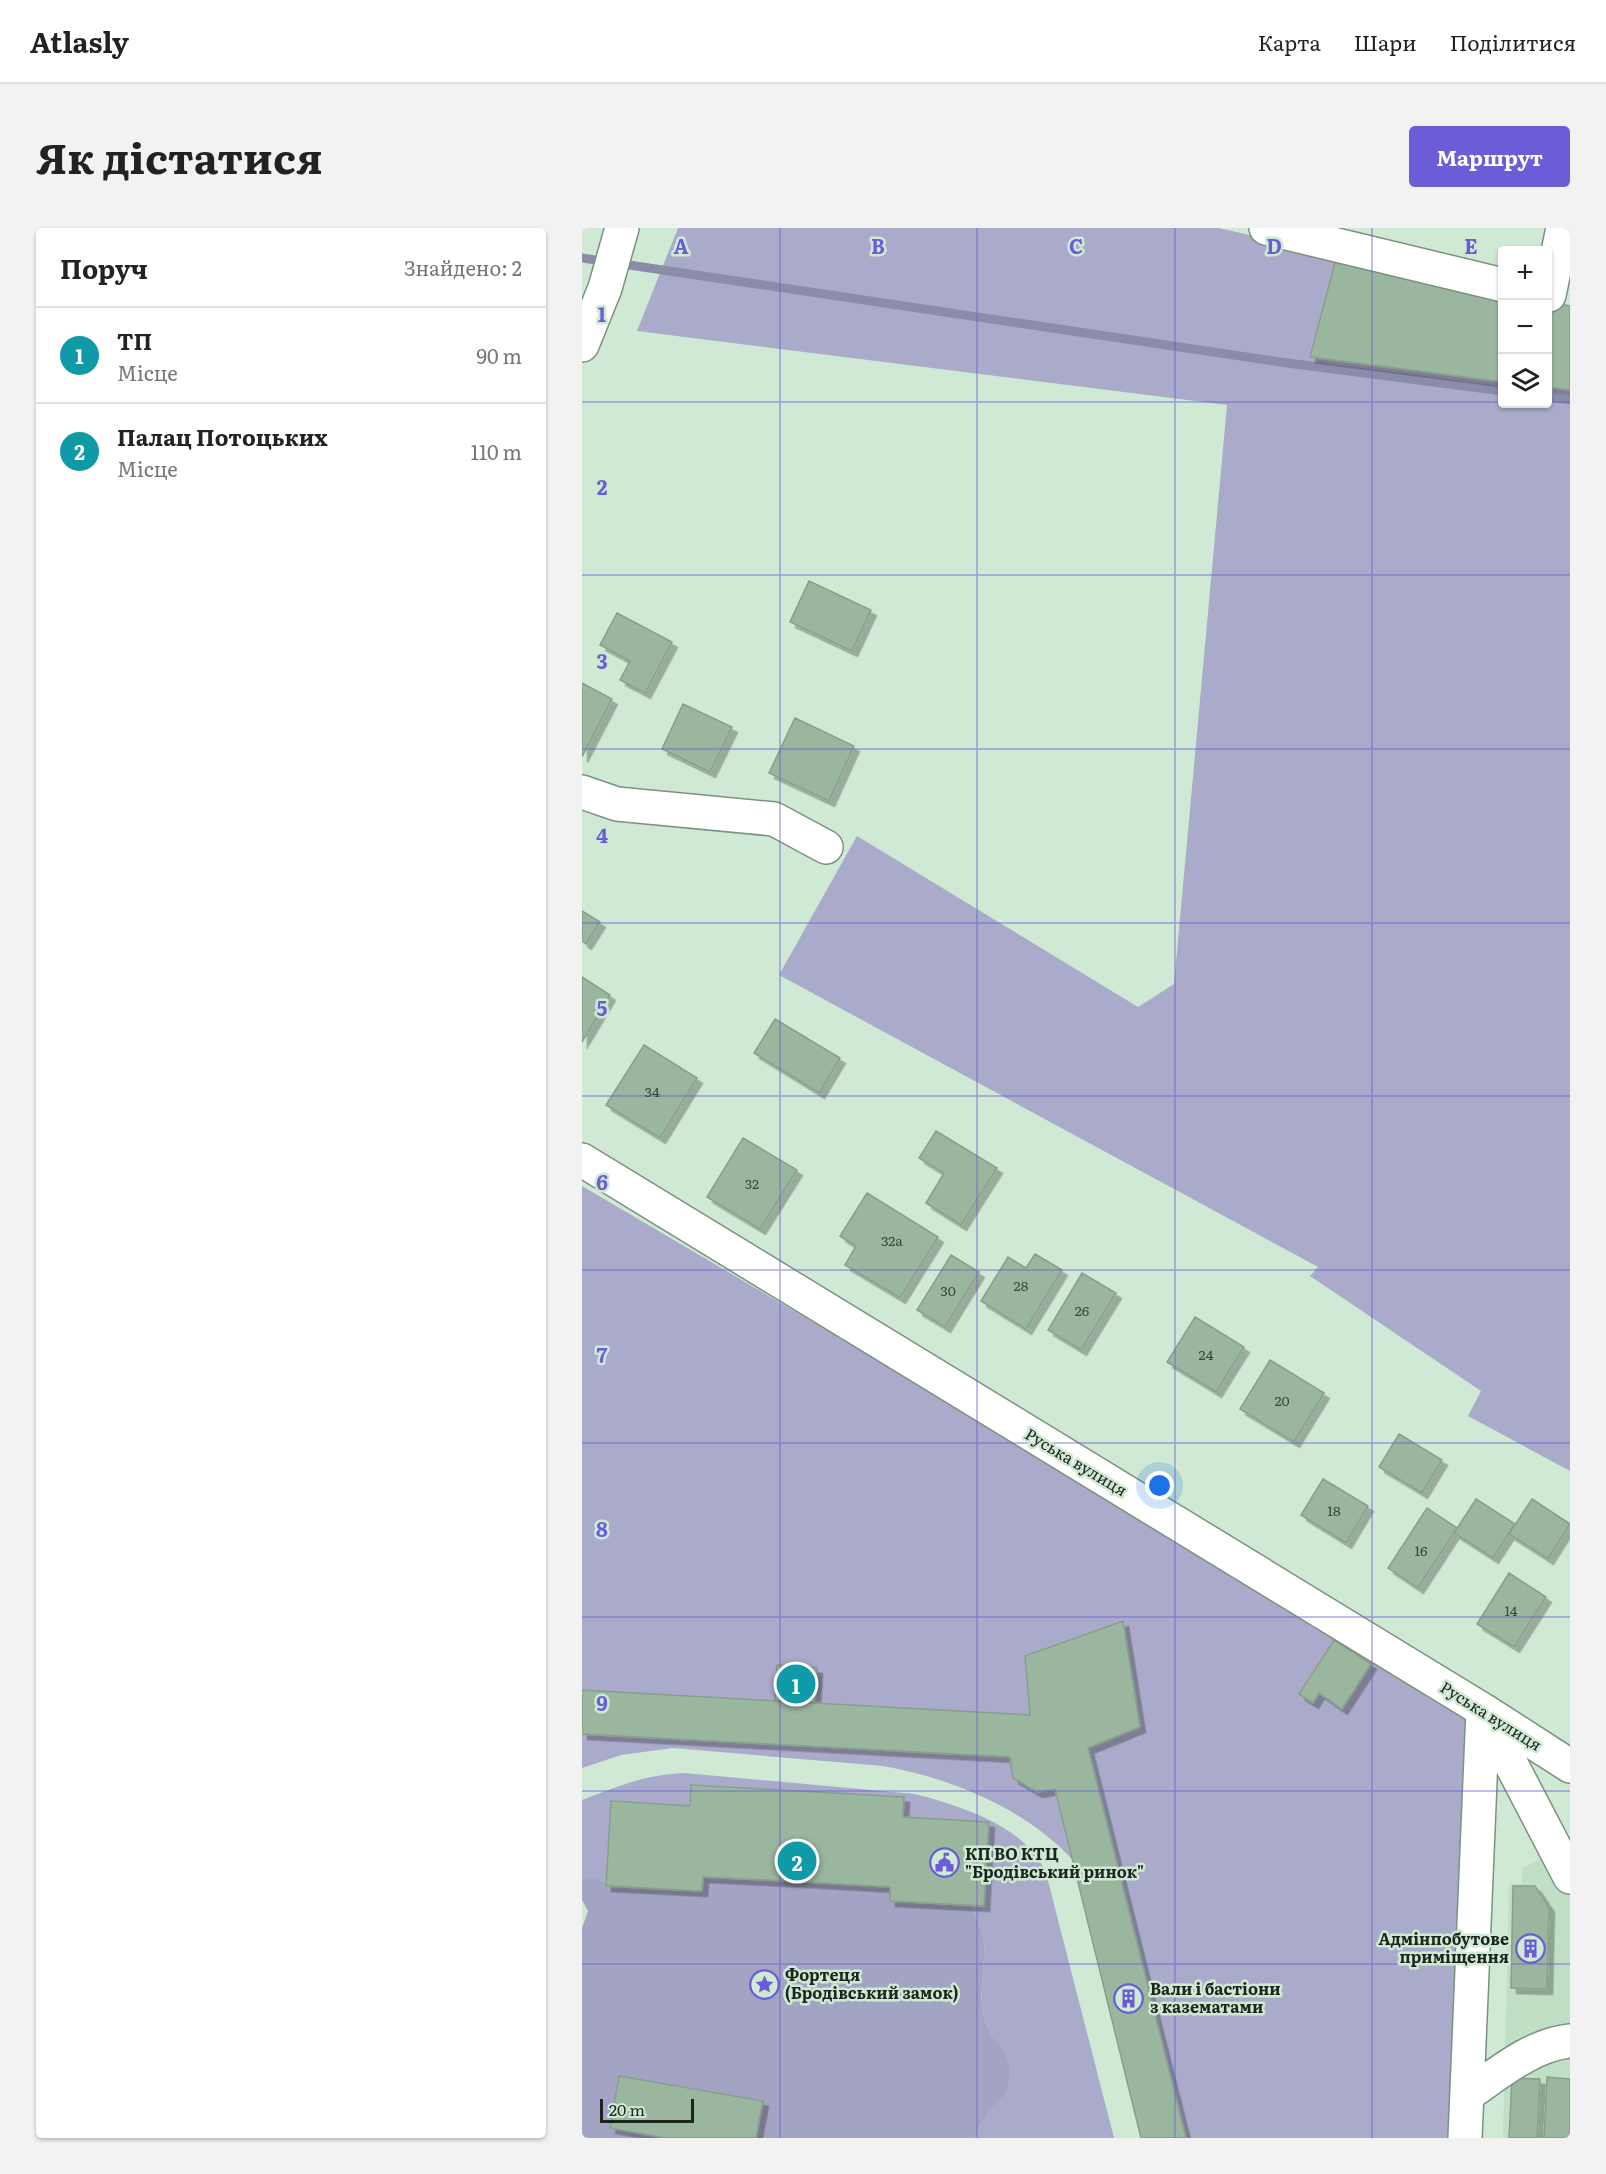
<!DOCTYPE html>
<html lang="uk">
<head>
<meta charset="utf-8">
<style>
  :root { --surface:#fff; --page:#f2f2f2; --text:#222; --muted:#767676; --line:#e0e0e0; --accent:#6a5dd7 }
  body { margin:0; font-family:Literata,serif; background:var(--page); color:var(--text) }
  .controls { position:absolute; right:18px; top:18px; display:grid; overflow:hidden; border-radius:6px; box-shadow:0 2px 4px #0004 }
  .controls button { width:54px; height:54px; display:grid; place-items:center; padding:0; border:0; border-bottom:2px solid var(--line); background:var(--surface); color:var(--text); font:30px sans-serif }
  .scale { position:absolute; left:18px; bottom:15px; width:94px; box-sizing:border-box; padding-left:6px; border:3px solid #1c251e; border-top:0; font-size:16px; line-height:21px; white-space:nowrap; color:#1c251e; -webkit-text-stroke:4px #d0e9d4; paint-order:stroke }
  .you { position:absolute; left:578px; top:1258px; width:21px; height:21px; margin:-15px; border:4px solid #fff; border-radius:50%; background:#1a73e8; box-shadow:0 0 0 9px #1a73e833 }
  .badge { display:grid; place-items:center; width:39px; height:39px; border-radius:50%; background:var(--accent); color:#fff; font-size:20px; font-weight:700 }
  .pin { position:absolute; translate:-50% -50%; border:3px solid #fff; box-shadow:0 2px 6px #0006 }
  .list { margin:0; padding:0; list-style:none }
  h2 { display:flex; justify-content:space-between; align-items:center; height:78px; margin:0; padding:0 24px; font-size:26px }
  h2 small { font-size:20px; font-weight:400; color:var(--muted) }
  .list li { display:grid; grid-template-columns:39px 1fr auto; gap:18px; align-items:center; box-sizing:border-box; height:96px; padding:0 24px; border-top:2px solid var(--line) }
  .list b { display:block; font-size:22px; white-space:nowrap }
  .list p { margin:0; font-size:20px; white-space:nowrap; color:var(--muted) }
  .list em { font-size:20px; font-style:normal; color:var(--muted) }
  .icon { flex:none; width:33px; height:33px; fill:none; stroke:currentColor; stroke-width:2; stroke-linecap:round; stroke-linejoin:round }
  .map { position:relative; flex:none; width:988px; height:1910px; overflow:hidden; border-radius:6px }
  header { display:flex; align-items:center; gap:36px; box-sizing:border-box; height:84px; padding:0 30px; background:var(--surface); border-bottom:2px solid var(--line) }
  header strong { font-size:28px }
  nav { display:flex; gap:33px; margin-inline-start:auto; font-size:21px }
  .intro { display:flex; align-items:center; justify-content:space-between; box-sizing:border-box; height:144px; padding:0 36px }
  h1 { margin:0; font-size:42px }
  .button { padding:15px 27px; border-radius:6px; background:var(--accent); color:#fff; font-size:21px; font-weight:700 }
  main { display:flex; gap:36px; padding:0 36px }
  aside { flex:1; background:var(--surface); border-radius:6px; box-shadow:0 2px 4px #0004 }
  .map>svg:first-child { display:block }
</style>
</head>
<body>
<header>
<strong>Atlasly</strong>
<nav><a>Карта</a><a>Шари</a><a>Поділитися</a></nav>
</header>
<div class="intro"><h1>Як дістатися</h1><a class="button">Маршрут</a></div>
<main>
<aside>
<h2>Поруч<small>Знайдено: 2</small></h2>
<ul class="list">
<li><span class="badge" style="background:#0f9aa8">1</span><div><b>ТП</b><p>Місце</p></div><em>90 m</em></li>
<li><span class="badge" style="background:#0f9aa8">2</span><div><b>Палац Потоцьких</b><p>Місце</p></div><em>110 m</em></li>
</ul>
</aside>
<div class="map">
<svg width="988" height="1910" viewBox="0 0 988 1910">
  <defs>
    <filter id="shadow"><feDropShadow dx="5.5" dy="5.5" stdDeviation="0" flood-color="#0004"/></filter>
  </defs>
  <rect width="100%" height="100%" fill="#d0e9d4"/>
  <path fill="#c0dfc5" d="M988,1616V1910H921L927,1656H940V1640Z"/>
  <path fill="#aaabca" d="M96,0H637L755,27L728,129L920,154L921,176H966V159L988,162V1243L886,1188L899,1163L728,1048L736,1039L197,747L275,608L556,779L592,756L645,177L55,103Z
    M0,958L697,1368L884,1489L867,1910H604L506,1520L558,1498L541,1393L444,1428L448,1487L0,1462Z
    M0,1506L428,1529L431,1550L455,1564L473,1561L490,1631C442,1580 369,1550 301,1538L91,1520L39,1527L0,1540Z
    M102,1545L333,1566C379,1578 444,1598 464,1645L532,1910H393C396,1901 402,1889 409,1882C419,1872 426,1868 428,1852C431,1824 413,1819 404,1795C394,1769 404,1743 402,1717C402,1704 394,1690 389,1678H402L407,1594L321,1589V1569L110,1557L108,1578L24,1658L5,1649L0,1651V1572C34,1559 65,1546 102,1545Z"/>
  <path fill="#a3a4c3" d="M5,1649L16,1650L25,1658L120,1663L121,1649L308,1659V1673L389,1678C394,1690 402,1704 402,1717C404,1743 394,1769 404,1795C413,1819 431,1823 428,1852C426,1868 419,1872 409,1882C402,1889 396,1901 393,1910H0V1700L6,1683L0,1672V1651Z"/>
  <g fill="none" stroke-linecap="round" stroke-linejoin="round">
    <path stroke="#8b8caa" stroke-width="9" d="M0,30L698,134L921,163
      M966,169L988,172"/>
  </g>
  <path fill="#9bb69f" stroke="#889f8b" stroke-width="1.5" filter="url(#shadow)" d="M755,27L921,63V154L728,129Z
    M966,73L988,78V162L966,159Z
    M227,353L289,382L270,423L208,394Z
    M35,385L90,414L63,465L38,452L48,433L18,417Z
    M0,455L30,471L0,529Z
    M101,476L150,499L128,544L80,521Z
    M213,490L272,518L247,573L187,545Z
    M0,683L18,694L4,716L0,713Z
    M0,749L28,767L0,814Z
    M193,791L258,830L237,865L172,825Z
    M62,817L115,850L78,910L24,877Z
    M354,903L415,940L379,997L344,975L362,945L337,930Z
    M161,910L215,942L178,1001L125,969Z
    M285,965L356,1009L318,1070L263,1037L274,1018L258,1008Z
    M453,1026L480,1042L444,1101L399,1073L426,1029L444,1040Z
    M369,1027L397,1044L363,1099L335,1082Z
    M500,1045L534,1065L499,1122L466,1102Z
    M613,1089L662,1119L634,1164L585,1134Z
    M688,1132L742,1165L712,1214L658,1181Z
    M817,1206L860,1232L840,1265L797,1239Z
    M741,1251L786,1278L764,1315L719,1287Z
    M894,1271L933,1296L911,1330L872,1305Z
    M950,1271L988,1296L966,1331L927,1306Z
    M845,1280L875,1300L836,1360L806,1340Z
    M927,1345L964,1369L932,1419L895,1396Z
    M541,1393L558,1499L506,1520L604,1910H559L473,1561L455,1564L431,1550L428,1529L0,1506V1462L448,1487L443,1428Z
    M752,1412L789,1436L760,1481L737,1465L731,1475L717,1466Z
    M195,1437L235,1440L233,1475L193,1473Z
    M109,1557L322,1569L321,1589L407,1594L402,1678L308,1673V1659L221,1654L121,1649L120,1663L24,1658L29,1573L108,1578Z
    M931,1658H953L967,1679L965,1761L929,1760Z
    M37,1848L181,1873L174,1910H84L28,1900Z
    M965,1849L988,1851V1910H962Z
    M930,1850L958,1851L955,1910H927Z"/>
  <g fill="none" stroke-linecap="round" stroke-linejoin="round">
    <defs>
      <path id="minor" d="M684,0L921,57
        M967,67L981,0
        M0,564L35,576L192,591L244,619
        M0,932L901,1482L988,1538
        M902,1484L988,1649
        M885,1867C916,1846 949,1817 988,1813
        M883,1910L901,1482"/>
      <path id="major" d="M0,117L23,60L40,0"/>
    </defs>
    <use href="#minor" stroke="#7b927f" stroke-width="36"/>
    <use href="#major" stroke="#7b927f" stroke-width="36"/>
    <use href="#minor" stroke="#fff" stroke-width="33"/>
    <use href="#major" stroke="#fff" stroke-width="33"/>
  </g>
  <path fill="none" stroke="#6a5dd7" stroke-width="1.5" stroke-opacity="0.55" d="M198,0V1910M395,0V1910M593,0V1910M790,0V1910M0,174H921M966,174H988M0,347H988M0,521H988M0,695H988M0,868H988M0,1042H988M0,1215H988M0,1389H988M0,1563H988M0,1736H988"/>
  <defs>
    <symbol id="civic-ring" viewBox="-11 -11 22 22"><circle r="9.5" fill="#d0e9d4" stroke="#6a5dd7" stroke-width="1.5"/><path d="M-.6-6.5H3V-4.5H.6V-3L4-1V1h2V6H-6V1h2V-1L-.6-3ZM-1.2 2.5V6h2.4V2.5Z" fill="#6a5dd7"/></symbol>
    <symbol id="building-ring" viewBox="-11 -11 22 22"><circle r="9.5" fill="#d0e9d4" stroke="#6a5dd7" stroke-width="1.5"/><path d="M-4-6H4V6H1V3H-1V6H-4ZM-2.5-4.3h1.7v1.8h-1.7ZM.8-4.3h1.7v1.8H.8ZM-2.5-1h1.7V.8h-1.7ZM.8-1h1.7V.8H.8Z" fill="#6a5dd7"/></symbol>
    <symbol id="sight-ring" viewBox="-11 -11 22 22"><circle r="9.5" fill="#d0e9d4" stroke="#6a5dd7" stroke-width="1.5"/><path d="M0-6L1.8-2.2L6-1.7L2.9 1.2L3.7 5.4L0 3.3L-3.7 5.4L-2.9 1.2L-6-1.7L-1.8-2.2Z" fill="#6a5dd7"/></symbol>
  </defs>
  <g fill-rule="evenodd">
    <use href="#civic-ring" x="346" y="1618" width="33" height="33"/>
    <use href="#building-ring" x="932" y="1704" width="33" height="33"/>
    <use href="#sight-ring" x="166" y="1740" width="33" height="33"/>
    <use href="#building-ring" x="530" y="1754" width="33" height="33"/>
  </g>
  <g text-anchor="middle" stroke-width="5" stroke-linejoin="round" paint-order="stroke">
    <g font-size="14" fill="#3c493e">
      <text x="70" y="869">34</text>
      <text x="170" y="961">32</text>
      <text x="310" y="1018">32а</text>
      <text x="439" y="1063">28</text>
      <text x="366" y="1068">30</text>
      <text x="500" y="1088">26</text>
      <text x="624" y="1132">24</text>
      <text x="700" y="1178">20</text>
      <text x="752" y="1288">18</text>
      <text x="839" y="1328">16</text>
      <text x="929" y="1388">14</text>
    </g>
    <g font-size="16" fill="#1c251e" stroke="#d0e9d4">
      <text transform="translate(494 1234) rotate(31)" y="6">Руська вулиця</text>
      <text transform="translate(909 1488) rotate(32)" y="6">Руська вулиця</text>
    </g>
    <g font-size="16" font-weight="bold" fill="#1c251e" stroke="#d0e9d4" text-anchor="start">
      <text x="383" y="1632">КП ВО КТЦ<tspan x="383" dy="18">"Бродівський ринок"</tspan></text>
      <text x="927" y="1717" text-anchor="end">Адмінпобутове<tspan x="927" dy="18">приміщення</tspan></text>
      <text x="203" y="1753">Фортеця<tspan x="203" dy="18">(Бродівський замок)</tspan></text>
      <text x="568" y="1767">Вали і бастіони<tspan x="568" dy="18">з казематами</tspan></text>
    </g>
  </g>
  <g font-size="20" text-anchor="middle" font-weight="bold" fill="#6a5dd7" stroke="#d0e9d4" stroke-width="5" stroke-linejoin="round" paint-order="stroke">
    <text x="99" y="26">A</text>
    <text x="296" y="26">B</text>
    <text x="494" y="26">C</text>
    <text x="692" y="26">D</text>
    <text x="889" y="26">E</text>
    <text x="20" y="94">1</text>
    <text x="20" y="267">2</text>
    <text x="20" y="441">3</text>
    <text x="20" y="615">4</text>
    <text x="20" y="788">5</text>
    <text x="20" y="962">6</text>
    <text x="20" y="1135">7</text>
    <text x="20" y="1309">8</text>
    <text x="20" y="1483">9</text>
  </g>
</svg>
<div class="controls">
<button>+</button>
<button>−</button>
<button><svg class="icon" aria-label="layers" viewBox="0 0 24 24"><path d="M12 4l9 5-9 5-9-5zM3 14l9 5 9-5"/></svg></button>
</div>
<div class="scale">20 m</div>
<div class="you"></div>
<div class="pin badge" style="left:214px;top:1456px;background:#0f9aa8">1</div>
<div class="pin badge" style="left:215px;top:1633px;background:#0f9aa8">2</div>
</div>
</main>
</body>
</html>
